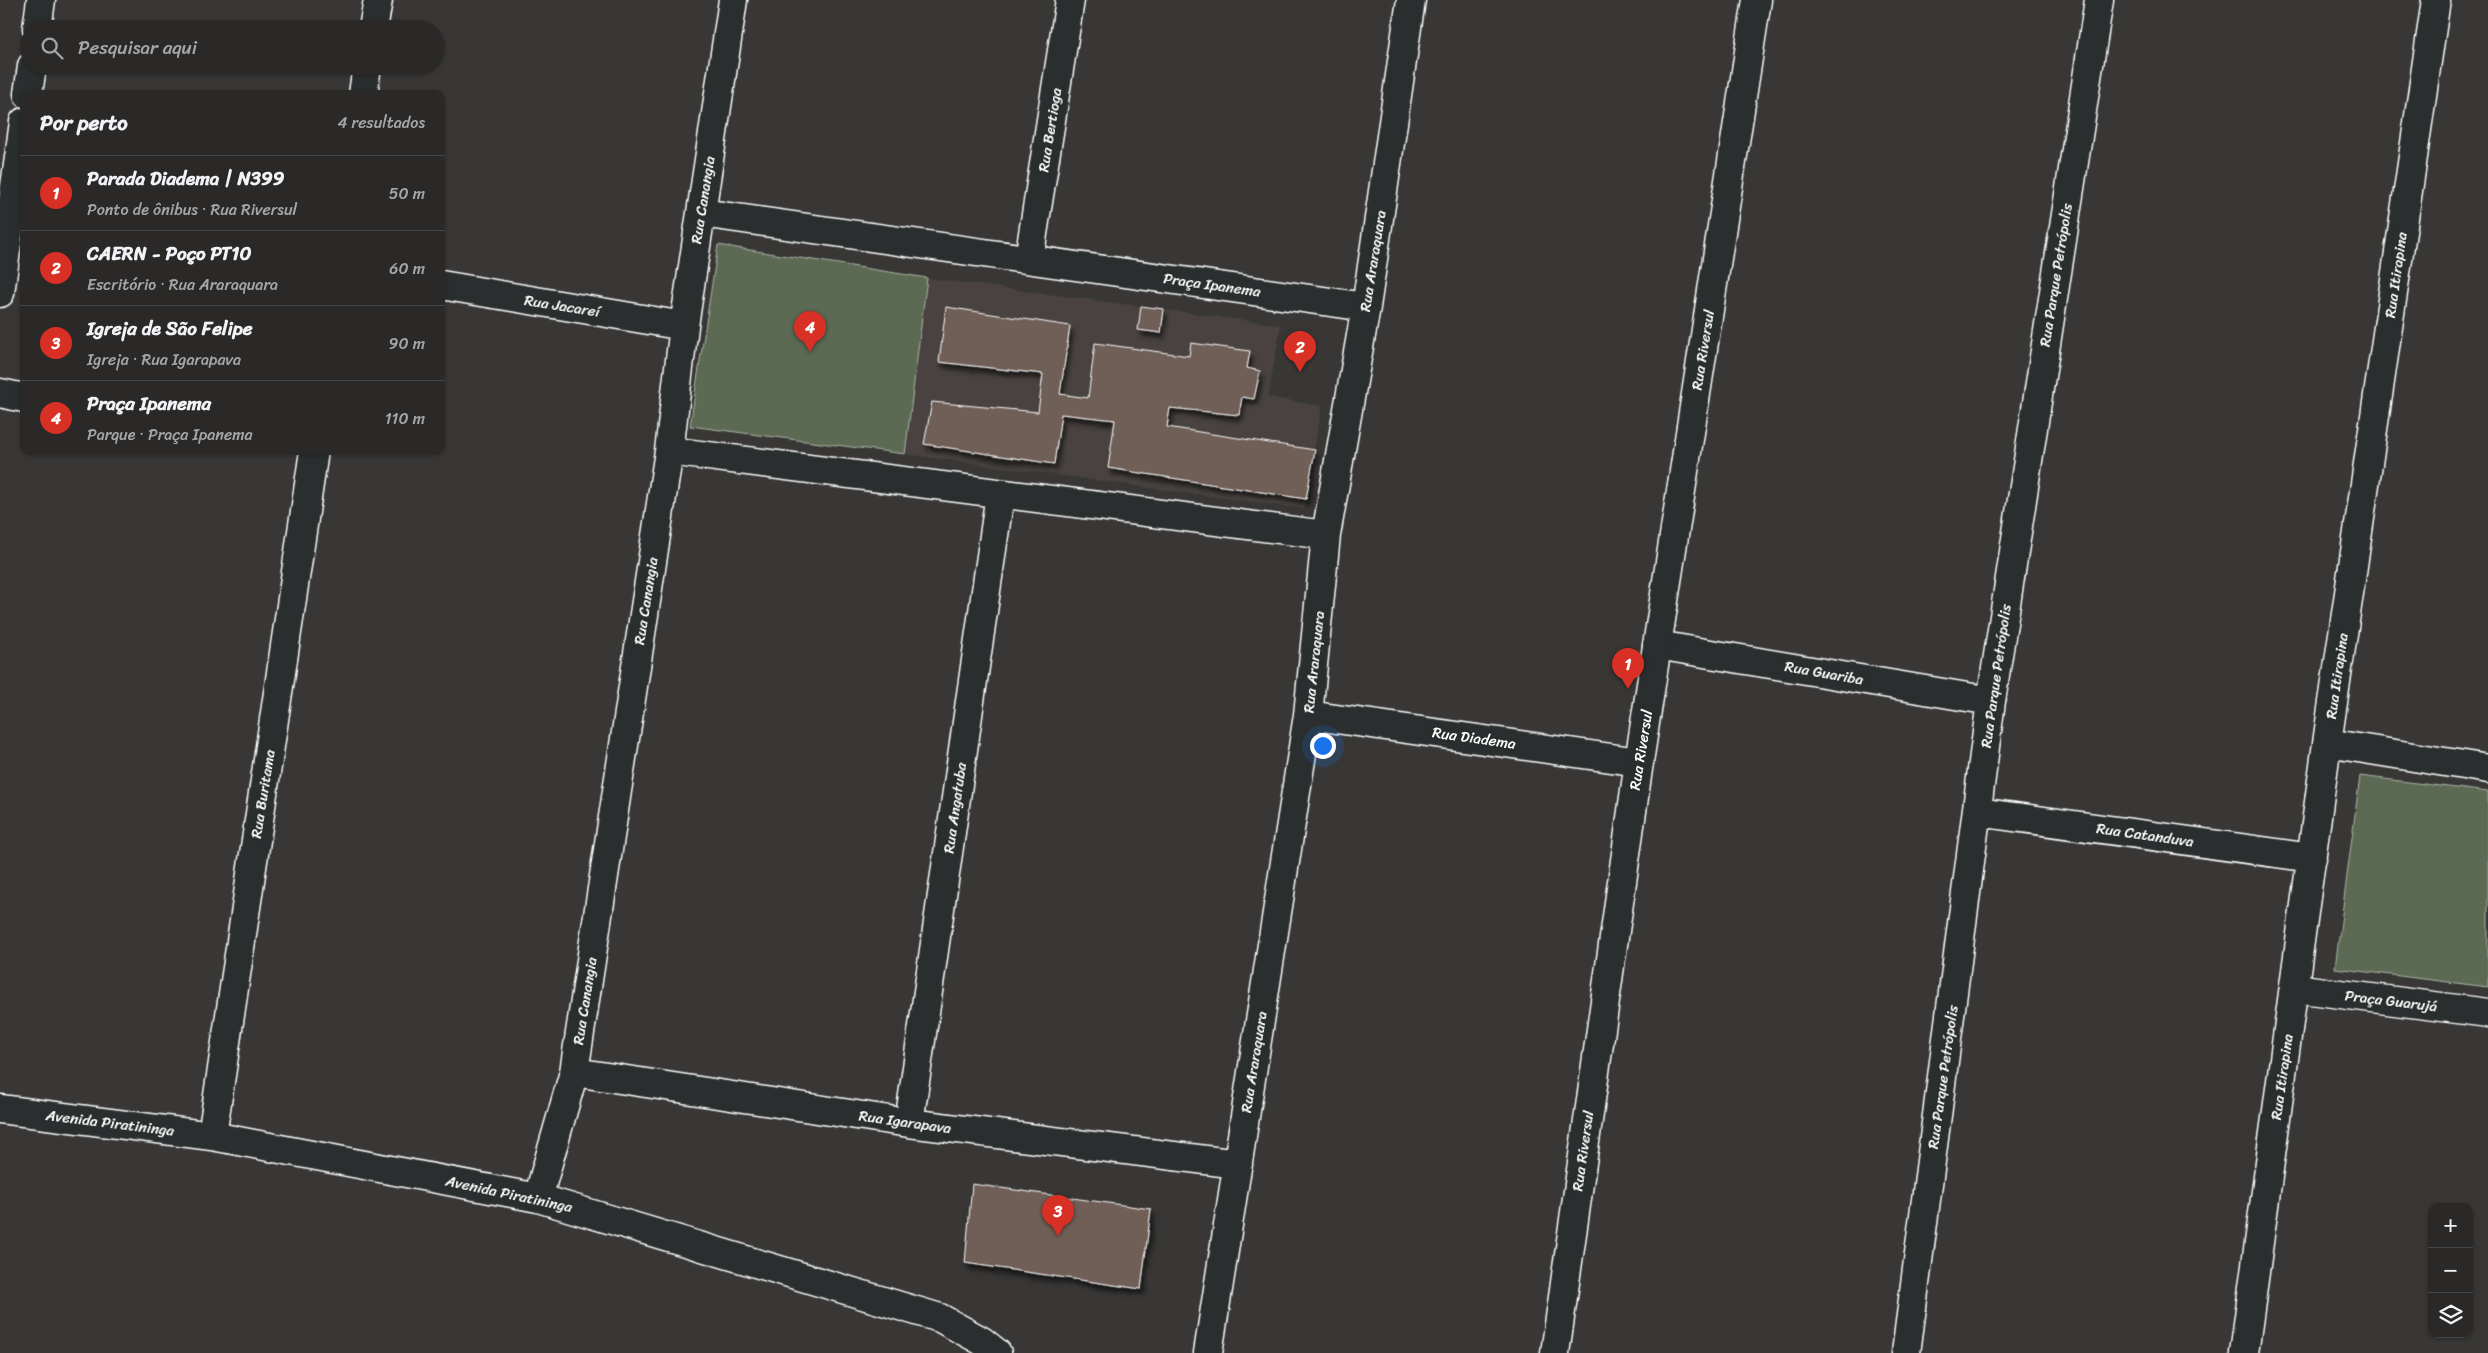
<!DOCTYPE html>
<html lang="pt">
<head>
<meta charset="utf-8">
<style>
  :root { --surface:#2a2928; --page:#363534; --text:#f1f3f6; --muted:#a5a6a8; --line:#464545; --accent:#d93025 }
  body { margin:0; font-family:Sriracha,sans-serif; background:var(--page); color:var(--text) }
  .controls { position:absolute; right:15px; bottom:15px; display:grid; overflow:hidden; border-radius:10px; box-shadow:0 1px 4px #0004 }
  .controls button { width:45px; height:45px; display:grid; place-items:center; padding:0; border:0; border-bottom:1px solid var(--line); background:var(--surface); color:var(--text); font:25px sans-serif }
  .you { position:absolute; left:1322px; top:745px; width:18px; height:18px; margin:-12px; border:4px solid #fff; border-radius:50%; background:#1a73e8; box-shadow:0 0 0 8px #1a73e833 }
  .badge { display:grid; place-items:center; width:32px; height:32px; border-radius:50%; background:var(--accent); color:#fff; font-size:16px; font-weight:700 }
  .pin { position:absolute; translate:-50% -41px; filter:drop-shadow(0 1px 2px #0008) }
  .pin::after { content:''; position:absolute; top:26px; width:18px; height:15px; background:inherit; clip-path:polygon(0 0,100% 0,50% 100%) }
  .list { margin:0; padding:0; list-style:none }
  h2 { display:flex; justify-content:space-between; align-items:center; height:65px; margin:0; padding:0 20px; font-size:21px }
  h2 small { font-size:16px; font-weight:400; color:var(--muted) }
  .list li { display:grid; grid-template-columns:32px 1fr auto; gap:15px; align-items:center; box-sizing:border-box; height:75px; padding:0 20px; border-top:1px solid var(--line) }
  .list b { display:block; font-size:19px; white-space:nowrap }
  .list p { margin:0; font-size:16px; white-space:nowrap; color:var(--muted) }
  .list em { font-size:16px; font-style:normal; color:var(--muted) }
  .icon { flex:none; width:28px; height:28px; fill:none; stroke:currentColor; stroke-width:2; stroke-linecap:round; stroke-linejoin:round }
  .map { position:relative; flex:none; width:2488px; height:1353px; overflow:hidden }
  .search { position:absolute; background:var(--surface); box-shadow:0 1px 4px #0004; left:20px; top:20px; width:425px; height:55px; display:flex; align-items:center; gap:12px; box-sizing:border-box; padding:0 18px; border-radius:28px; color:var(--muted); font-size:19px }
  .panel { position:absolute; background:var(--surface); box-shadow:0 1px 4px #0004; left:20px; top:90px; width:425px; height:365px; border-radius:10px }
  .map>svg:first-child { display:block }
</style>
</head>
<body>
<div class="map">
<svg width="2488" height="1353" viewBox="0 0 2488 1353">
  <defs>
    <filter id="shadow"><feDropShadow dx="3" dy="5.5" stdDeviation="2.5" flood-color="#0009"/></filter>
  </defs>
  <rect width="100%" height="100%" fill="#383736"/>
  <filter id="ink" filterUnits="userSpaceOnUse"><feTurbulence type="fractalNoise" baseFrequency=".02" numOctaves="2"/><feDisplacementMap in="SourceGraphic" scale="10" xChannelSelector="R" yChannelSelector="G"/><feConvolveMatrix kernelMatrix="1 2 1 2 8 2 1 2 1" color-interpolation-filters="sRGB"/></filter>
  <g filter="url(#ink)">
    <path fill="#484340" d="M927,278L1281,325L1268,397L1322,406L1304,509L905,454Z"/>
    <path fill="#5b6b53" stroke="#adb5a9" d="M718,245L927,278L905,454L690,426Z
      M2360,776L2488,792V987L2335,968Z"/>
    <path fill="#6f5e56" stroke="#fff" filter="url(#shadow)" d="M1141,306L1164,309L1161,333L1138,330Z
      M946,307L1070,326L1060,394L1088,398L1095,343L1189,356L1191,343L1250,351L1247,368L1260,371L1254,399L1242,397L1239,415L1170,408L1167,427L1315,450L1306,499L1108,468L1115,420L1061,414L1054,464L924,444L932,402L1038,412L1043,374L939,362Z
      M972,1184L1151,1209L1141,1289L965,1263Z"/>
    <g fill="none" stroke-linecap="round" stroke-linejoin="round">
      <defs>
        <path id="minor" d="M37,29L41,0
          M373,29L378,0
          M28,94L32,66
          M363,94L367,66
          M701,213L1366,307
          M1029,259L1070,0
          M441,285L684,326
          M0,293L24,122
          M0,393L24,398
          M669,451L1326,535
          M1657,645L1991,701
          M1308,715L1639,762
          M2327,743L2488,769
          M1978,812L2312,858
          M2294,988L2488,1013
          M574,1072L909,1123L1238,1164
          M0,1109L212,1136L538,1198L940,1318L982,1341L997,1353
          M909,1123L1000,494
          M212,1136L314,451
          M538,1198L574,1072L669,451L684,326L733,0
          M1208,1353L1308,715L1326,535L1366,307L1411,0
          M1906,1353L1991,701L2099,0
          M2244,1353L2327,743L2436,0"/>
        <path id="tertiary" d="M1555,1353L1639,762L1757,0"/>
      </defs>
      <use href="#minor" stroke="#fff" stroke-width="31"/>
      <use href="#tertiary" stroke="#fff" stroke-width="31"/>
      <use href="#minor" stroke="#2a2d2e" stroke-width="28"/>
      <use href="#tertiary" stroke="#2a2d2e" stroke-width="28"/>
    </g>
  </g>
  <g text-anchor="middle" stroke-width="4" stroke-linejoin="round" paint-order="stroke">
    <g font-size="15" fill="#fff" stroke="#2a2d2e">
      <text transform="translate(1050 130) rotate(-81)" y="5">Rua Bertioga</text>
      <text transform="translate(703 200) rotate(-81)" y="5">Rua Canangia</text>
      <text transform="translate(1373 261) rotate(-81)" y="5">Rua Araraquara</text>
      <text transform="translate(2056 275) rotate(-81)" y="5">Rua Parque Petrópolis</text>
      <text transform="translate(2396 275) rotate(-82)" y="5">Rua Itirapina</text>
      <text transform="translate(1212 285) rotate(8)" y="5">Praça Ipanema</text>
      <text transform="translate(562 306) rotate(9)" y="5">Rua Jacareí</text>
      <text transform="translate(1703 350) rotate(-81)" y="5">Rua Riversul</text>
      <text transform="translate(646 601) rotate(-81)" y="5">Rua Canangia</text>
      <text transform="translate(1314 662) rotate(-84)" y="5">Rua Araraquara</text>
      <text transform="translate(1824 673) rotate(10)" y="5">Rua Guariba</text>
      <text transform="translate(1996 676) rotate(-82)" y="5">Rua Parque Petrópolis</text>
      <text transform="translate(2337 676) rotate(-82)" y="5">Rua Itirapina</text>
      <text transform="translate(1474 738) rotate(8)" y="5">Rua Diadema</text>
      <text transform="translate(1641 750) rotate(-81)" y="5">Rua Riversul</text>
      <text transform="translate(263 794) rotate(-81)" y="5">Rua Buritama</text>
      <text transform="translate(955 808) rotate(-82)" y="5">Rua Angatuba</text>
      <text transform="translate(2145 835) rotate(8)" y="5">Rua Catanduva</text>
      <text transform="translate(585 1001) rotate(-81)" y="5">Rua Canangia</text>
      <text transform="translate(2391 1001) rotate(7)" y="5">Praça Guarujá</text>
      <text transform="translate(1254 1062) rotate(-81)" y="5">Rua Araraquara</text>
      <text transform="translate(1943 1077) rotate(-82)" y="5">Rua Parque Petrópolis</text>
      <text transform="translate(2282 1077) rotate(-82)" y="5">Rua Itirapina</text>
      <text transform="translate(905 1122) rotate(8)" y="5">Rua Igarapava</text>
      <text transform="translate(110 1123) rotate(7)" y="5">Avenida Piratininga</text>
      <text transform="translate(1583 1151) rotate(-82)" y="5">Rua Riversul</text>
      <text transform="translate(509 1194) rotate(12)" y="5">Avenida Piratininga</text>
    </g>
  </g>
</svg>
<div class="controls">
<button>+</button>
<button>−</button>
<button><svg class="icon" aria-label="layers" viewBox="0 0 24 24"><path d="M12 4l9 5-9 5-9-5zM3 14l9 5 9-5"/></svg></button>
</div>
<div class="you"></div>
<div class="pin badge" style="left:1628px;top:689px">1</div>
<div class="pin badge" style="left:1300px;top:372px">2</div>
<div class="pin badge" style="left:1058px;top:1236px">3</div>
<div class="pin badge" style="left:810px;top:352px">4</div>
<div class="search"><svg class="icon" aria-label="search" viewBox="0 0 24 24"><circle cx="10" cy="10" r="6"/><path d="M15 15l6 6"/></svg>Pesquisar aqui</div>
<section class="panel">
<h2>Por perto<small>4 resultados</small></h2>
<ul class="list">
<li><span class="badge">1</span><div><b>Parada Diadema | N399</b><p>Ponto de ônibus · Rua Riversul</p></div><em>50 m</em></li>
<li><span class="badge">2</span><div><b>CAERN - Poço PT10</b><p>Escritório · Rua Araraquara</p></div><em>60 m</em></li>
<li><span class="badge">3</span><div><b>Igreja de São Felipe</b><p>Igreja · Rua Igarapava</p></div><em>90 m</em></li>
<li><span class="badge">4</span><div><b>Praça Ipanema</b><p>Parque · Praça Ipanema</p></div><em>110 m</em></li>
</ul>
</section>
</div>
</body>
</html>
